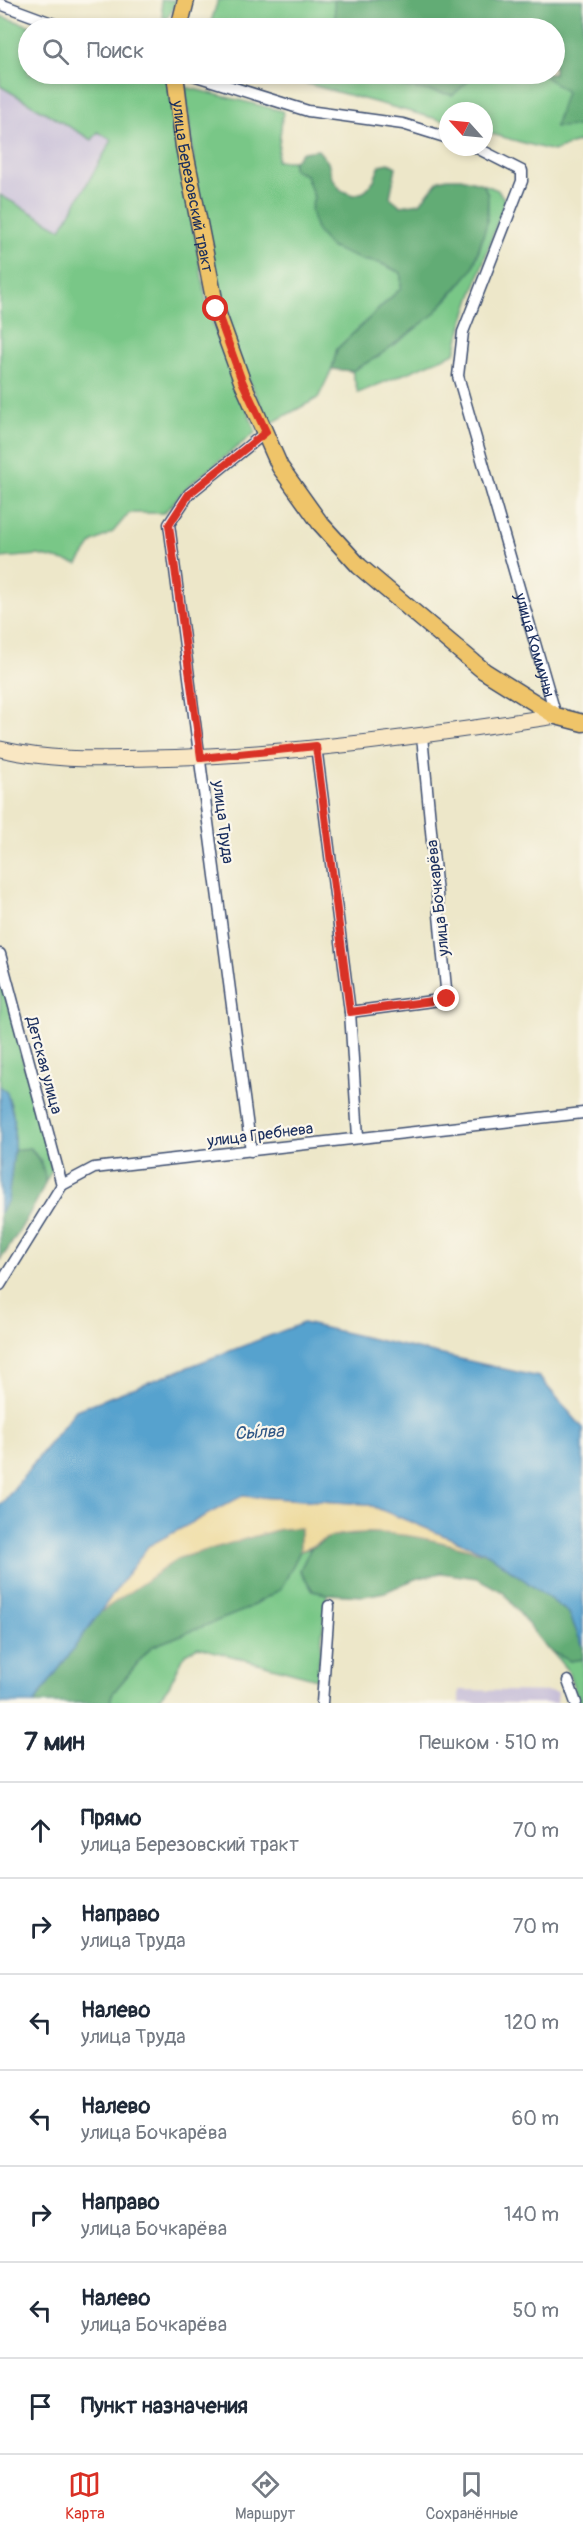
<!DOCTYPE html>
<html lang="ru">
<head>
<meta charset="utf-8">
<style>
  :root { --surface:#fff; --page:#f2f2f3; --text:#1f2937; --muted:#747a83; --line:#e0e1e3; --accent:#d93025 }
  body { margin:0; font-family:Pangolin,sans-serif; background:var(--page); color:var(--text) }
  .compass { position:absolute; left:439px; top:102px; width:54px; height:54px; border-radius:50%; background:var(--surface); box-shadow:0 3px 9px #0003; rotate:297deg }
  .stop { position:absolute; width:18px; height:18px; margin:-14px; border:4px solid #d93025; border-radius:50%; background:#fff }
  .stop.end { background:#d93025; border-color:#fff; box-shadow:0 2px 6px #0008 }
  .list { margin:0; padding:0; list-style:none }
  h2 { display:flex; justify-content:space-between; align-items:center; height:78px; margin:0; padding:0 24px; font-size:26px }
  h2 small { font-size:20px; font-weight:400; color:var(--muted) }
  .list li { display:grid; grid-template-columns:39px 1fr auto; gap:18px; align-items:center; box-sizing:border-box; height:96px; padding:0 24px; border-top:2px solid var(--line) }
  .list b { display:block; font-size:22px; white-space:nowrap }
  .list p { margin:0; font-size:20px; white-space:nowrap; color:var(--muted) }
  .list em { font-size:20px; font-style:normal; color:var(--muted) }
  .icon { flex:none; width:33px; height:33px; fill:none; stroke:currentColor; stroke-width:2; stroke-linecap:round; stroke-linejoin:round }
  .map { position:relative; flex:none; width:583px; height:1703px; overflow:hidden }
  .search { position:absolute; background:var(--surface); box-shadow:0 3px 9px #0003; left:18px; right:18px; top:18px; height:66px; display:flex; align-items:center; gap:15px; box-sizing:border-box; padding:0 21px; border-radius:33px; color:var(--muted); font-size:22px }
  .sheet { height:750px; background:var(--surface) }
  nav { display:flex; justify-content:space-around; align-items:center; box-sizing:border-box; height:84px; border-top:2px solid var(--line); background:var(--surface); font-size:16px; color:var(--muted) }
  nav a { display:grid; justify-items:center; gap:3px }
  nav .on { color:var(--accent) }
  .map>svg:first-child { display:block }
</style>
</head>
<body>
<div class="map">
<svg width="583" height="1703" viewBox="0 0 583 1703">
  <rect width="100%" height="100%" fill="#fbf7ec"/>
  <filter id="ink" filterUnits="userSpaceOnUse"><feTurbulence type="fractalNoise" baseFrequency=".0167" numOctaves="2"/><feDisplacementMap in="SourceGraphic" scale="12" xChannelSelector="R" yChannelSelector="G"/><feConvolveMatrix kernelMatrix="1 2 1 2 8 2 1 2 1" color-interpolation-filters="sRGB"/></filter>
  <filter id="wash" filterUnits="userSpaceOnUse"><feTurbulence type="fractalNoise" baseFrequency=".008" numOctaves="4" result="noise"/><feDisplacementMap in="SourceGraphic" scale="24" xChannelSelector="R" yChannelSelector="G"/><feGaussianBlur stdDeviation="1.35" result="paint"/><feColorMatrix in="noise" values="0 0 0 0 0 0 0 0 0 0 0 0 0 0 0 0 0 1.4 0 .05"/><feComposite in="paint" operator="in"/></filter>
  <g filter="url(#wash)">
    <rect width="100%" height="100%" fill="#ede7c9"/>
    <path fill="#c8bfd8" d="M0,86L92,140L97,131L112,140L61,230L0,195Z
      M459,1690L558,1692L557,1703H459Z"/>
    <path fill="#79c787" stroke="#4a7b72" stroke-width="1.5" d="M161,0H176L172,11L166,19L163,17Z
      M218,0H583V140L553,151L484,132V111H448V122L271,74H554V28H209Z
      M0,16L37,28H28V74H167L208,311L256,432L189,485L164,513H129L113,532L93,542L78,564L38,555L0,558V195L61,229L112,140L98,132L92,140L0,86Z
      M185,87L283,111L277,161H293V169L306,175L314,197L311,210L362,260L380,263L401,273V288L337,349L332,369L318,398L270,424C252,387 232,349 221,310C200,237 194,161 185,87Z
      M483,184L498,190L505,200L462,325L455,353L358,393L352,371C396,346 441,314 470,271C477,262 480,248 483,237C488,219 491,201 483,184Z
      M0,974L52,1170L45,1183L41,1162L31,1148L14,1150C14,1128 17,1102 0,1086Z
      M311,1548L300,1570L313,1591L327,1594L317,1679L198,1647L185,1654L169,1686L156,1703H110L112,1694L151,1647L281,1589L300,1551Z
      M552,1652L570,1661L583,1659V1703H579L568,1671Z"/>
    <path fill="#62ac74" stroke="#3e6e69" stroke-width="1.5" d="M334,0H583V126L555,127L566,92L542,74H554V28H336Z
      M342,74H476L453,95L342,76Z
      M318,150L328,162L332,178L341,190L353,195L364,192L374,180L380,165L389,163L396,167L390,197L401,206L420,203L439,180L447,178H461L483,184L488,195L487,223L472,270L433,315L377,357L352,371L332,369L337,349L401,288V273L380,263L362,260L330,247L316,230L311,210L314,197L306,175L293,169V161L303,152Z
      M30,1148C38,1158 46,1169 45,1182C44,1192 8,1250 0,1260V1212L8,1200L14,1150Z
      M300,1528V1551L281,1589L245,1610L151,1647L112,1694L110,1703H34L99,1613L179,1558L280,1529Z
      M387,1532L423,1538L489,1554L569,1613L583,1647V1659L570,1661L547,1649L503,1592L477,1578L441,1573L415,1579L385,1592L364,1596L327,1594L313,1591L300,1570L311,1548L331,1536Z"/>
    <path fill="#eeda9e" stroke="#84847e" stroke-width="1.5" d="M242,1496L367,1504L489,1554C438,1541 387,1526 334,1536C322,1538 312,1548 300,1551V1528L280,1529L179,1558L99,1613L148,1546Z"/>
    <path fill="#56a2ce" stroke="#386896" stroke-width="1.5" d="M0,1086L7,1093L14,1119V1150L8,1200L0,1212Z
      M303,1323L539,1377L583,1428V1647L569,1613L489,1554L367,1504L242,1496L148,1546L34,1703H0V1506L76,1410Z"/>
  </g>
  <g filter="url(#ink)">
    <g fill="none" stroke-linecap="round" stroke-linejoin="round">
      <defs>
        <g id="street">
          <path d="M0,4L65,28"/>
          <path d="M190,74L308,111L403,124L448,138"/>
          <path id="s1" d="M475,147L522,171V181L463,332L458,376L556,716"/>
          <path d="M316,746L350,1012L358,1137"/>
          <path d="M0,954L62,1185"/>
          <path d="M350,1012L447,999L422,736"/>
          <path d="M251,1151L169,524L189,494L266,432"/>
          <path d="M0,1285L62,1185L94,1168L583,1113"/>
          <path d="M568,1681L576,1703"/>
          <path d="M322,1703L329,1606"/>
        </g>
        <path id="secondary" d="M0,749C52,761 96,759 149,758C285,756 422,736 556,716"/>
        <g id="primary">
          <path d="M179,28L186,0"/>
          <path id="s2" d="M175,74L184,147L216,309L242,381L280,467L320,523L359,566L484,671L556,716L583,723"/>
        </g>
      </defs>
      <use href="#street" stroke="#3a4b6e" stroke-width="13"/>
      <use href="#secondary" stroke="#3a4b6e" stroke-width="17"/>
      <use href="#primary" stroke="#3a4b6e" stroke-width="19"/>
      <use href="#street" stroke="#fff" stroke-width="10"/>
      <use href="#secondary" stroke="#f9e7c3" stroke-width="15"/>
      <use href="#primary" stroke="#efc469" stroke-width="16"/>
    </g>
  </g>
  <g fill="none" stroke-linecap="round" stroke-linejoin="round" filter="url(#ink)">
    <path stroke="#d93025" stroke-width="8" d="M216,309L242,381L266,432L189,494L169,525L201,758L316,746L350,1012L447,999"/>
  </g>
  <g text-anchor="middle" stroke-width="4.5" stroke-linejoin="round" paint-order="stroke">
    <g font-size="16" fill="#1b2f5e" stroke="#fbf7ec">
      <text dy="6" stroke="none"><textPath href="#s2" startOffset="114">улица Березовский тракт</textPath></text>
      <text dy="6" stroke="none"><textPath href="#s1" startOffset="549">улица Коммуны</textPath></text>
      <text transform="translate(224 822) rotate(83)" y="6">улица Труда</text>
      <text transform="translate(437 898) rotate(-96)" y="6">улица Бочкарёва</text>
      <text transform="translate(45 1065) rotate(75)" y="6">Детская улица</text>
      <text transform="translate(260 1134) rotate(-7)" y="6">улица Гребнева</text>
    </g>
    <g font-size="18" font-style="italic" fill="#305785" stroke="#fbf7ec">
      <text transform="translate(259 1432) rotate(-3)" y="6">Сы́лва</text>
    </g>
  </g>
</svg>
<svg class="compass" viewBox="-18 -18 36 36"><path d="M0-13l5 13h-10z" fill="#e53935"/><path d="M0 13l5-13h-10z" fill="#747a83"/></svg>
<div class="stop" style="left:216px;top:309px"></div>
<div class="stop end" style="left:447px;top:999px"></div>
<div class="search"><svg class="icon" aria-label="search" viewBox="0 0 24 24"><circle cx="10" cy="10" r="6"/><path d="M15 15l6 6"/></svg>Поиск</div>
</div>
<section class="sheet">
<h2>7 мин<small>Пешком · 510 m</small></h2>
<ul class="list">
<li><svg class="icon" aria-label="ahead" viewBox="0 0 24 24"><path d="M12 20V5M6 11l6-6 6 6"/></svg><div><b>Прямо</b><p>улица Березовский тракт</p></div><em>70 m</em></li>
<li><svg class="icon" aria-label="right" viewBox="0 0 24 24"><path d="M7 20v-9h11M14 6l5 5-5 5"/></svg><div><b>Направо</b><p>улица Труда</p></div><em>70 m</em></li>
<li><svg class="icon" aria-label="left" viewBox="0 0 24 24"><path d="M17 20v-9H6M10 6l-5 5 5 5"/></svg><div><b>Налево</b><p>улица Труда</p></div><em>120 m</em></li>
<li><svg class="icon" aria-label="left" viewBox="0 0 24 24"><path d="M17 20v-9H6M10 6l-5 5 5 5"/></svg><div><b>Налево</b><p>улица Бочкарёва</p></div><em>60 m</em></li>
<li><svg class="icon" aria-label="right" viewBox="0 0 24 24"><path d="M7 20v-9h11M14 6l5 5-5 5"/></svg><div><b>Направо</b><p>улица Бочкарёва</p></div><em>140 m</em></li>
<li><svg class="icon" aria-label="left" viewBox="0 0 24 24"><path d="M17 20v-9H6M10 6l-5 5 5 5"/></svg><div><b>Налево</b><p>улица Бочкарёва</p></div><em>50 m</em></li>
<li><svg class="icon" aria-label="arrive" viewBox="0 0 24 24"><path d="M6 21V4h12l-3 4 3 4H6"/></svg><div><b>Пункт назначения</b></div></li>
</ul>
</section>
<nav>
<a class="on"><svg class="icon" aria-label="map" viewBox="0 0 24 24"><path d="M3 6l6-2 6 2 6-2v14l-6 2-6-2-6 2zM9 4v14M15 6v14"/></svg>Карта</a>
<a><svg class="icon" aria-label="directions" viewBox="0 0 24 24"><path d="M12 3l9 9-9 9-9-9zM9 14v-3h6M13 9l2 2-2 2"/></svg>Маршрут</a>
<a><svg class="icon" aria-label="saved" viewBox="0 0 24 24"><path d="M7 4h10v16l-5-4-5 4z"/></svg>Сохранённые</a>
</nav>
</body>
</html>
